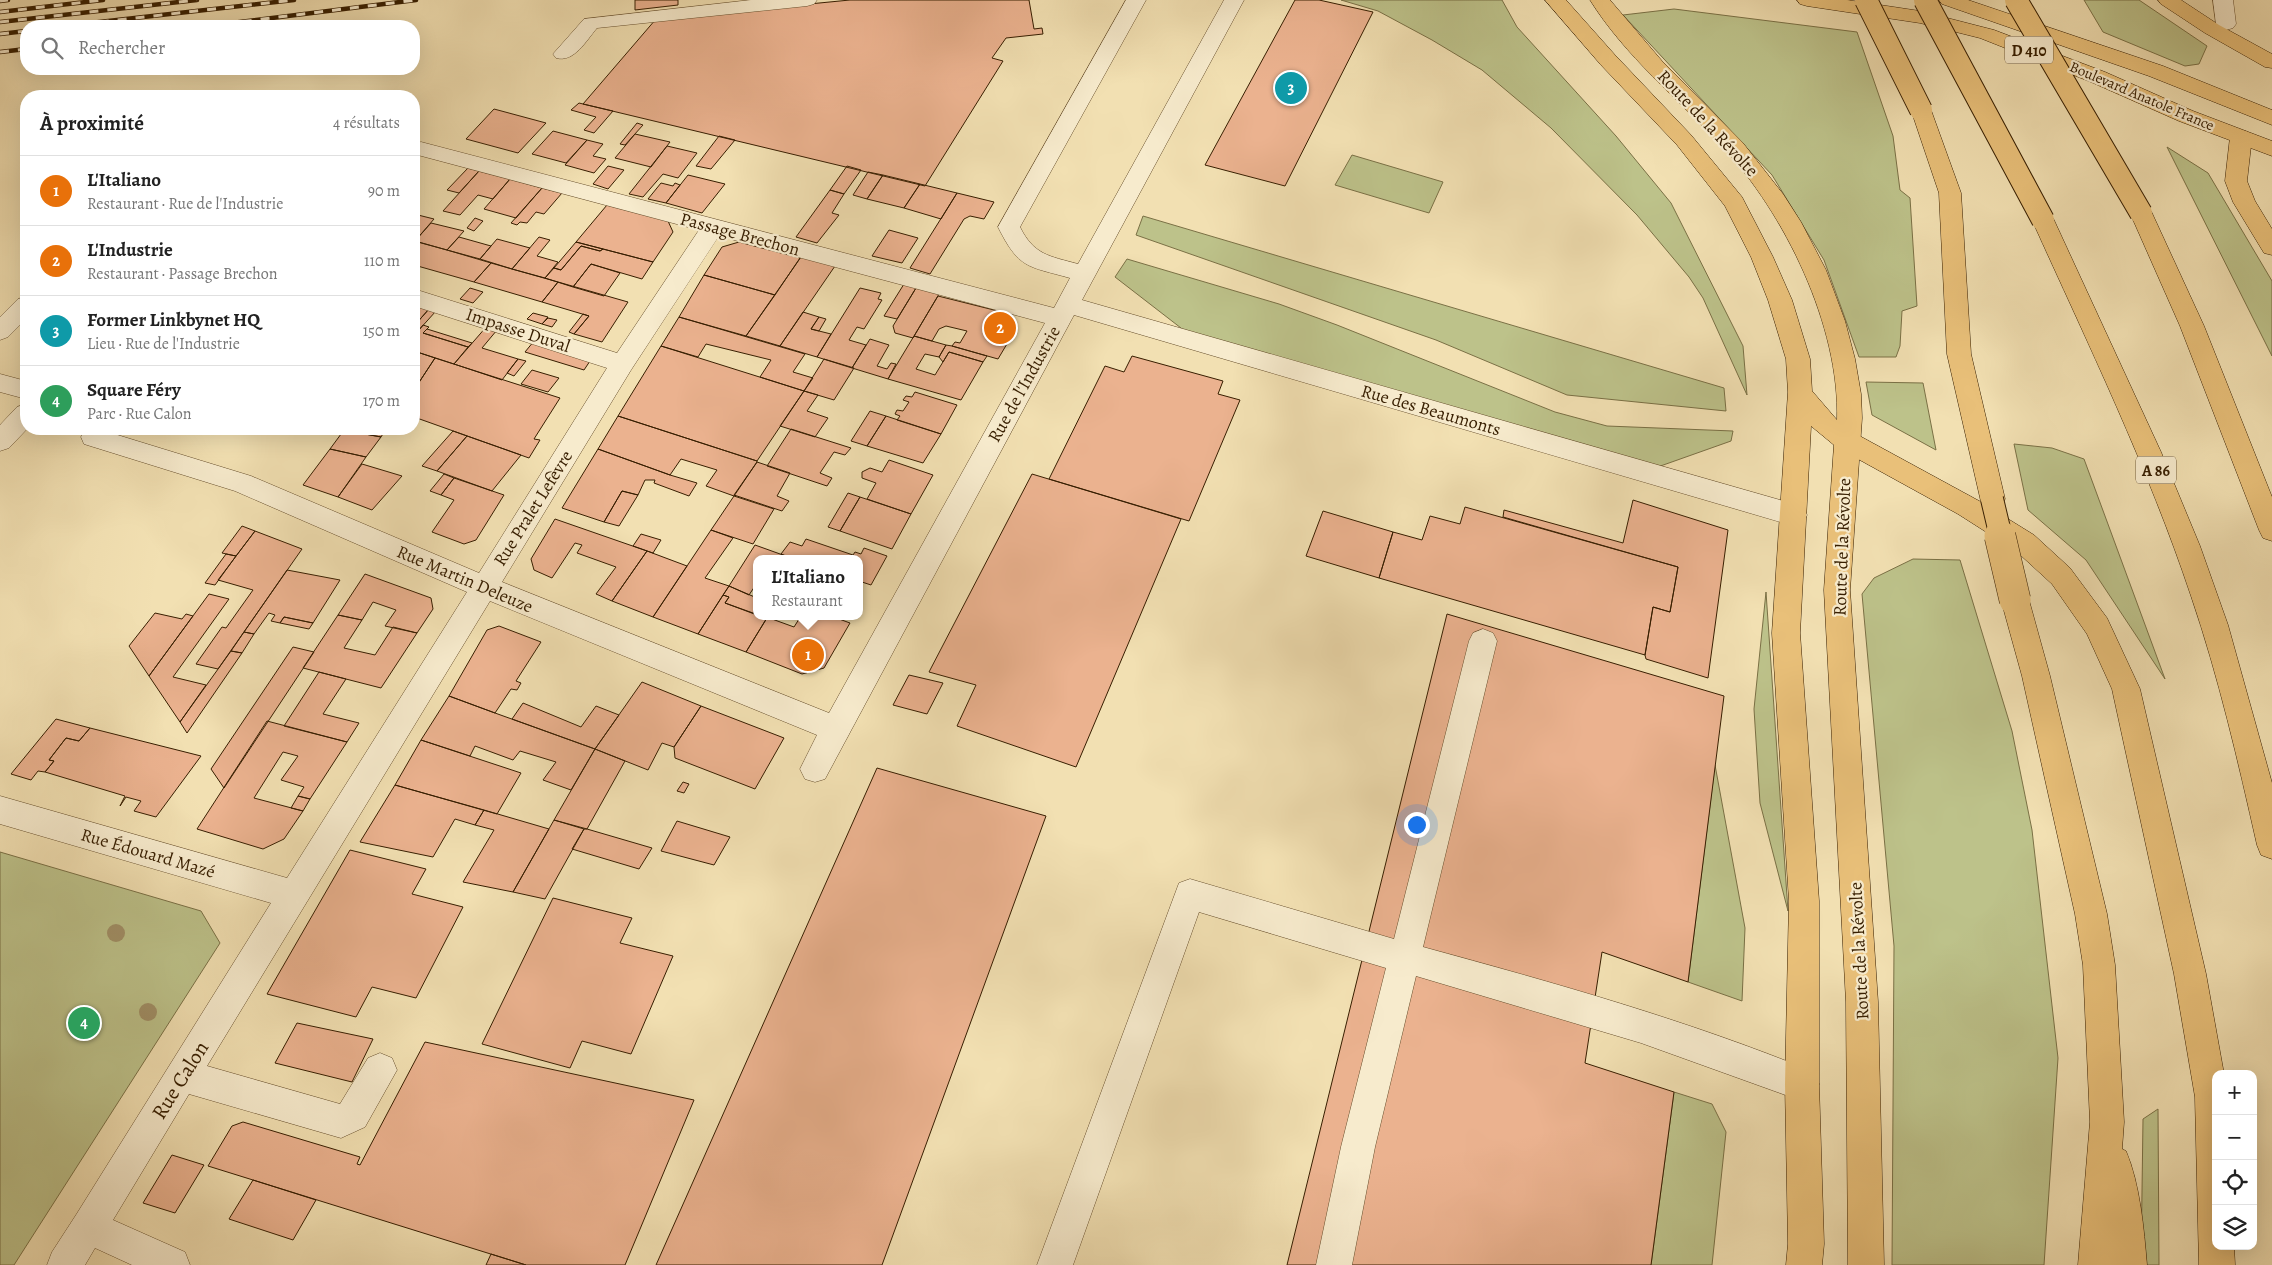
<!DOCTYPE html>
<html lang="fr">
<head>
<meta charset="utf-8">
<style>
  :root { --surface:#fff; --page:#f6f6f6; --text:#222; --muted:#767676; --line:#e0e0e0; --accent:#8f2418 }
  body { margin:0; font-family:Alegreya,serif; background:var(--page); color:var(--text) }
  .controls { position:absolute; right:15px; bottom:15px; display:grid; overflow:hidden; border-radius:10px; box-shadow:0 5px 20px #0002 }
  .controls button { width:45px; height:45px; display:grid; place-items:center; padding:0; border:0; border-bottom:1px solid var(--line); background:var(--surface); color:var(--text); font:25px sans-serif }
  .you { position:absolute; left:1416px; top:824px; width:18px; height:18px; margin:-12px; border:4px solid #fff; border-radius:50%; background:#1a73e8; box-shadow:0 0 0 8px #1a73e833 }
  .badge { display:grid; place-items:center; width:32px; height:32px; border-radius:50%; background:var(--accent); color:#fff; font-size:16px; font-weight:700 }
  .pin { position:absolute; translate:-50% -50%; border:2px solid #fff; box-shadow:0 1px 5px #0006 }
  .popup { position:absolute; left:753px; top:555px; width:110px; height:65px; box-sizing:border-box; display:grid; place-content:center; border-radius:10px; background:var(--surface); filter:drop-shadow(0 1px 4px #0005); font-size:16px; white-space:nowrap; color:var(--muted) }
  .popup b { font-size:19px; color:var(--text) }
  .popup::after { content:''; position:absolute; left:50%; top:100%; margin-left:-10px; border:10px solid transparent; border-top-color:var(--surface) }
  .list { margin:0; padding:0; list-style:none }
  h2 { display:flex; justify-content:space-between; align-items:center; height:65px; margin:0; padding:0 20px; font-size:21px }
  h2 small { font-size:16px; font-weight:400; color:var(--muted) }
  .list li { display:grid; grid-template-columns:32px 1fr auto; gap:15px; align-items:center; box-sizing:border-box; height:70px; padding:0 20px; border-top:1px solid var(--line) }
  .list b { display:block; font-size:19px; white-space:nowrap }
  .list p { margin:0; font-size:16px; white-space:nowrap; color:var(--muted) }
  .list em { font-size:16px; font-style:normal; color:var(--muted) }
  .icon { flex:none; width:28px; height:28px; fill:none; stroke:currentColor; stroke-width:2; stroke-linecap:round; stroke-linejoin:round }
  .map { position:relative; flex:none; width:2272px; height:1265px; overflow:hidden }
  .search { position:absolute; background:var(--surface); box-shadow:0 5px 20px #0002; left:20px; top:20px; width:400px; height:55px; display:flex; align-items:center; gap:12px; box-sizing:border-box; padding:0 18px; border-radius:20px; color:var(--muted); font-size:19px }
  .panel { position:absolute; background:var(--surface); box-shadow:0 5px 20px #0002; left:20px; top:90px; width:400px; height:345px; border-radius:20px }
  .map>svg:first-child { display:block }
</style>
</head>
<body>
<div class="map">
<svg width="2272" height="1265" viewBox="0 0 2272 1265">
  <rect width="100%" height="100%" fill="#f2e0b2"/>
  <filter id="stains"><feTurbulence type="fractalNoise" baseFrequency=".004" numOctaves="4"/><feColorMatrix values="0 0 0 0 .2 0 0 0 0 .09 0 0 0 0 .02 0 0 0 .5 -.17"/></filter>
  <radialGradient id="worn" r=".72"><stop offset=".6" stop-color="#630" stop-opacity="0"/><stop offset="1" stop-color="#630" stop-opacity=".3"/></radialGradient>
  <path fill="#bdc28a" stroke="#7a7045" d="M1341,0H1502L1517,27L1616,136L1671,203L1743,346L1747,395L1703,298L1689,277L1637,215L1551,128L1482,70L1432,40L1378,11Z
    M2084,0H2139L2207,46L2199,64L2185,66L2103,32Z
    M1674,9L1857,32L1893,136L1900,190L1910,198L1917,306L1902,311L1900,346L1896,357H1859L1824,260L1772,175L1623,15Z
    M2167,147L2208,173L2272,281V356Z
    M1352,155L1443,182L1429,213L1335,185Z
    M1143,216L1724,388L1726,411L1567,395L1436,340L1136,235Z
    M1127,259L1279,304L1337,325L1555,412L1607,426L1733,431L1731,441L1652,469L1190,335L1115,277Z
    M1866,382L1923,383L1936,450L1872,415Z
    M2014,444L2052,448L2084,459L2165,679L2086,560L2028,510Z
    M1913,559L1960,560L2012,731L2032,830L2058,1058L2044,1265H1892L1894,946L1862,594L1874,578Z
    M1766,592L1788,911L1760,803L1754,709Z
    M1715,765L1745,928L1742,1001L1688,982Z
    M0,852L201,911L220,943L14,1265H0Z
    M1674,1092L1712,1104L1726,1132L1712,1265H1651Z
    M2158,1109L2159,1265H2141L2143,1119Z"/>
  <path fill="#ebb28f" stroke="#371e00" d="M635,0H678V5L635,10Z
    M850,0H1029L1034,29L1042,28L1043,34L1006,38L992,58L1003,61L925,186L583,104L656,19Z
    M1295,0H1319L1373,12L1285,186L1205,165Z
    M579,103L583,104L613,111L594,133L584,130L596,117L571,110Z
    M494,109L546,123L518,153L466,139Z
    M637,123L643,125L625,145L620,144Z
    M553,131L587,140L566,163L532,154Z
    M635,134L670,142L651,167L615,158Z
    M719,136L735,140L711,169L696,166Z
    M587,140L603,144L593,156L606,159L594,173L565,165Z
    M667,146L697,153L678,178L663,174L643,197L629,194Z
    M608,166L624,170L608,189L593,184Z
    M847,166L861,170L844,194L830,190Z
    M468,168L479,171L459,193L447,190Z
    M479,171L510,179L493,199L478,195L460,215L443,211Z
    M868,172L883,175L867,199L853,195Z
    M688,175L725,184L702,213L666,203Z
    M883,175L920,184L904,208L867,199Z
    M510,179L542,188L516,218L484,209Z
    M661,183L673,186L675,183L680,185L666,203L648,199Z
    M920,184L957,193L941,219L904,208Z
    M542,188L562,193L544,214L536,212L527,223L520,222L517,225L511,223Z
    M830,190L844,194L832,213L839,215L817,243L796,237Z
    M957,193L994,202L984,219L970,216L964,219L930,274L910,268Z
    M607,205L668,221L673,232L653,262L576,242Z
    M414,214L434,219L415,241H414Z
    M475,218L483,221L474,231L467,228Z
    M431,223L464,231L447,250L415,241Z
    M889,230L918,238L902,263L872,256Z
    M459,237L491,246L480,259L447,250Z
    M539,237L550,240L537,256L558,262L545,278L512,269Z
    M497,239L530,248L512,269L480,259Z
    M414,241L447,250L491,263L474,282L414,265Z
    M576,242L603,249L600,251L581,246L561,270L554,268Z
    M739,242L800,258L775,295L704,275L722,247Z
    M581,246L600,251L603,249L653,262L642,279L591,264L573,287L545,278L554,268L561,270Z
    M801,257L835,266L780,346L746,336Z
    M491,263L512,269L558,282L542,302L474,282Z
    M591,264L620,273L604,296L573,287Z
    M704,275L775,295L746,336L679,317Z
    M558,282L628,302L602,342L574,334L589,316L542,302Z
    M904,284L916,288L897,319L884,316Z
    M470,288L483,292L473,303L460,299Z
    M860,288L881,293L878,299L882,300L864,329L857,327L849,340L866,345L852,368L817,357Z
    M916,288L939,294L913,338L895,333L893,326Z
    M938,296L1010,314L1017,327L998,359L952,346L955,342L960,343L967,331L946,326L939,329L932,341L914,336Z
    M414,304L429,309L414,326Z
    M429,309L436,311L418,331L414,330V326Z
    M803,312L819,317L811,329L831,334L817,357L780,346Z
    M533,313L548,317L542,324L527,319Z
    M583,314L589,316L574,334L569,332Z
    M679,317L805,354L793,372L813,378L804,391L760,377L771,360L706,344L698,357L661,346Z
    M819,317L826,319L819,331L811,329Z
    M548,318L557,320L552,327L542,324Z
    M423,325L429,327L423,333L468,347L454,364L414,351V330L418,331Z
    M487,326L497,330L482,348L518,359L502,380L454,364Z
    M427,329L472,343L468,347L423,333Z
    M914,336L946,345L939,357L925,354L916,369L935,375L949,352L983,362L961,400L888,379Z
    M870,339L889,345L877,366L887,369L891,363L896,364L888,379L852,368Z
    M534,341L592,358L584,370L525,352Z
    M946,345L952,346L987,356L983,362L949,352L943,362L939,357Z
    M661,346L804,391L757,461L618,416Z
    M414,351L435,358L414,390Z
    M1132,356L1223,381L1218,394L1240,400L1189,521L1049,479L1105,366L1124,372Z
    M435,358L560,398L534,439L540,440L529,458L414,417V390Z
    M518,359L526,361L514,376L507,373Z
    M824,359L854,368L834,400L804,391Z
    M532,370L559,378L548,392L521,384Z
    M804,391L818,395L807,411L828,418L815,437L780,426Z
    M915,392L957,405L941,434L897,420L900,416L895,414L897,410L903,411L909,402L903,400L906,396L912,397Z
    M870,411L886,416L867,446L851,441Z
    M618,416L757,461V462L734,496L706,486L717,470L681,459L670,475L598,449Z
    M886,416L941,434L923,463L867,446Z
    M338,429H386L381,437Z
    M791,429L851,448L845,455L834,452L820,473L832,478L827,486L767,466Z
    M344,430L381,437L366,457L330,449Z
    M453,431L467,436L437,471L422,466Z
    M467,436L521,455L492,491L437,471Z
    M330,449L366,457L338,497L303,485Z
    M598,449L670,475L697,483L689,496L654,483L655,480H645L638,495L622,491L604,522L562,508Z
    M889,460L933,475L911,514L867,499L876,483L862,478V472L870,468L882,472Z
    M757,462L790,473L777,496L789,501L782,511L734,495Z
    M362,464L402,476L372,510L338,497Z
    M444,474L454,478L441,495L430,491Z
    M1032,474L1181,519L1076,767L957,726L976,685L929,672Z
    M454,478L504,495L476,540L464,544L432,532L454,500L441,495Z
    M622,491L638,495L619,526L604,522Z
    M848,493L860,497L840,531L828,527Z
    M734,496L774,509L753,544L711,530Z
    M860,497L911,514L892,549L840,531Z
    M1633,500L1728,530L1708,678L1646,659L1645,655L1653,607L1670,612L1678,567L1503,517L1504,510L1623,543Z
    M1465,507L1678,567L1670,612L1653,607L1645,655L1379,578L1393,532L1422,540L1430,516L1460,524Z
    M1323,511L1393,532L1379,578L1306,556Z
    M555,519L647,551L612,601L596,594L616,567L577,553L582,545L575,543L552,578L534,570L531,559Z
    M242,526L255,531L236,556L222,553Z
    M711,530L733,538L705,578L729,586L698,634L653,617Z
    M255,531L302,549L218,669L196,664L222,627L226,628L253,590L218,580Z
    M641,534L661,540L653,553L633,546Z
    M806,539L853,555L855,552L861,554L864,548L887,556L871,585L859,581V559H794L781,554L790,542L802,546Z
    M755,545L794,559H757V583L749,595L729,586Z
    M647,551L687,566L653,617L612,601Z
    M226,554L236,556L215,585L205,583Z
    M287,570L340,580L313,623L284,617L280,623L271,621L275,615L269,613L254,634L244,632Z
    M365,574L431,598L433,609L417,633L385,626L396,610L373,602L362,620L338,615Z
    M729,586L757,598V615L725,603L729,597L723,595Z
    M209,594L229,599L173,677L206,685L180,722L149,676Z
    M723,595L729,597L725,603L767,618L746,652L698,634Z
    M155,613L182,619L186,614L193,616L149,676L129,646Z
    M1447,614L1724,696L1688,982L1602,952L1585,1063L1674,1092L1651,1265H1287Z
    M338,615L362,620L344,648L375,655L393,627L417,633L381,688L303,668Z
    M768,616H774L772,619L794,627L801,616H831L850,623L824,668L802,674L746,652Z
    M284,617L313,623L309,629L280,623Z
    M499,626L541,642L516,681L521,683L517,690L511,689L495,713L449,696L487,630Z
    M244,632L254,634L242,653L231,651Z
    M293,647L314,652L224,788L211,769Z
    M231,651L242,653L187,733L180,722Z
    M319,672L346,679L323,714L359,723L347,742L284,726Z
    M909,675L943,683L927,714L893,705Z
    M642,682L701,706L674,747L662,743L648,770L595,749Z
    M449,696L495,713L595,749L571,790L543,780L556,762L520,751L513,760L475,746L470,756L421,740Z
    M523,703L581,727L596,706L619,715L595,749L512,719Z
    M701,706L784,738L755,789L675,758L674,747Z
    M56,719L90,728L79,741L66,738L49,760L54,761L45,772L38,771L31,780L11,774Z
    M267,721L347,742L310,799L298,796L304,787L281,780L298,756L283,752L254,798L303,811L284,839L263,849L197,829Z
    M90,728L201,756L156,817L134,811L141,801L126,797L120,806L125,796L45,772L54,761L49,760L66,738L79,741Z
    M421,740L521,773L497,814L395,785Z
    M595,749L625,761L587,829L554,820Z
    M877,768L1046,816L882,1265H656Z
    M683,782L689,784L684,793L677,791Z
    M395,785L484,810L475,825L455,819L433,857L360,842Z
    M298,796L310,799L303,811L291,808Z
    M484,810L549,829L513,892L463,882L494,830L475,825Z
    M554,820L584,829L545,899L513,892Z
    M677,821L730,837L714,865L661,851Z
    M584,829H587L652,848L639,869L572,849Z
    M350,850L426,869L412,894L463,907L416,998L372,987L356,1017L267,994Z
    M553,898L632,918L620,943L673,956L631,1054L582,1041L570,1068L482,1044Z
    M297,1023L373,1039L352,1082L275,1063Z
    M425,1042L694,1100L625,1265H526L208,1166L232,1126L243,1122L360,1157L357,1164L360,1165Z
    M172,1155L204,1165L175,1213L143,1203Z
    M253,1180L316,1200L293,1240L229,1219Z
    M491,1254L526,1265H486Z"/>
  <g fill="none" stroke-linecap="round" stroke-linejoin="round">
    <defs>
      <path id="minor" d="M751,0H817L814,4L807,6L597,28C586,41 574,63 556,58L553,54L584,19Z
        M1126,0H1146L1020,227C1034,255 1049,256 1078,264L1224,0H1244L1082,300L1794,504L1803,507L1807,515L1803,523L1794,526L1074,315L825,779L815,782L805,779L800,769L817,735L490,601L207,1066L340,1104L368,1058L380,1053L392,1058L397,1070L365,1127L341,1138L189,1094L113,1220L185,1252L190,1265H132L95,1248L85,1265H47L52,1252L76,1215L271,903L0,824V796L287,878L467,592L235,491L84,444L81,437L84,430L98,429L251,476L479,573L607,368L414,306V289L617,353L699,230L414,154V144L421,142L1054,308L1070,278C1027,266 1019,269 998,227ZM719,236L1045,323L829,713L502,582L631,370Z
        M2213,0H2233L2236,24L2233,28L2226,30L2219,28L2216,24Z
        M26,297V319L8,337L0,340V317L18,299Z
        M0,374L26,381V399L0,392Z
        M26,404L27,429L9,448L0,451V425L17,407Z
        M1483,629L1493,633L1497,641L1423,947C1555,983 1687,1020 1814,1072L1819,1084L1814,1096L1802,1101L1641,1043L1416,976L1375,1147L1352,1265H1316L1341,1147L1386,968L1199,912L1073,1265H1037L1179,883L1190,879L1394,939L1469,641L1473,633Z"/>
      <path id="major" d="M1545,0H1566L1615,55L1691,135L1742,197L1773,257L1792,300L1810,359L1812,391L1837,420C1840,326 1785,214 1722,146C1678,99 1625,56 1590,0H1610L1662,61L1743,143L1783,194L1801,222L1826,270L1845,321L1855,359L1861,394L1862,418L1850,590L1878,1002L1884,1265H1848L1846,1002L1824,590L1834,445L1811,426L1800,633L1819,901V1084L1824,1244L1822,1265H1786L1788,1244L1785,1084L1789,901L1772,633L1788,392L1786,359L1768,300L1751,257L1725,206L1677,145L1601,65Z
        M1797,0H1847L1920,11L1994,30L2105,72L2193,111L2272,141V156L2179,121L2091,82L1980,38L1920,23L1807,6L1800,4Z
        M1939,0H1968L2163,66L2272,110V125L2149,76L1942,4Z"/>
      <path id="highway" d="M2158,0H2181L2219,25L2272,54V68L2265,67L2205,33L2161,4Z
        M1921,103L1928,105L1931,110L1961,193L1971,354L2005,499L2001,506L1992,509L2034,535L2070,568L2107,618L2140,689L2206,974L2224,1074H2216V1246H2234L2235,1265H2199L2195,1097L2174,974L2112,689L2087,634L2052,584L2016,551L1958,514L1838,448L1834,441L1838,434L1847,431L1856,434L1981,502L1947,354L1939,193L1911,110L1914,105Z
        M2241,130L2248,132L2252,137L2247,181L2255,201L2272,229V255L2264,253L2233,202L2225,181L2230,137L2234,132Z
        M2141,205L2149,208L2152,213L2204,326L2272,497V541L2263,538L2259,530L2180,326L2130,213L2133,208Z
        M2043,212L2051,215L2054,220L2161,452L2200,546L2228,625L2272,783V859L2261,855L2257,845C2238,761 2219,678 2191,596C2148,467 2088,344 2032,220L2035,215Z
        M2015,588L2025,592L2029,600L2050,676L2107,914L2115,965L2124,1122L2122,1149L2126,1151C2140,1184 2144,1229 2147,1265H2078L2090,1122L2083,965L2075,914L2022,676L2001,600L2005,592Z"/>
    </defs>
    <use href="#minor" stroke="#664e2c" stroke-width="1"/>
    <use href="#major" stroke="#371e00" stroke-width="1"/>
    <use href="#highway" stroke="#371e00" stroke-width="1"/>
    <use href="#minor" fill="#f7ebcd" fill-rule="evenodd"/>
    <use href="#major" fill="#e9c079" fill-rule="evenodd"/>
    <use href="#highway" fill="#e9c079" fill-rule="evenodd"/>
    <defs>
      <path id="rail" d="M0,1L8,0
        M0,12L103,0
        M0,22L197,0
        M64,26L294,0
        M207,26L416,0
        M0,34L26,31
        M0,52L26,49"/>
    </defs>
    <use href="#rail" stroke="#371e00" stroke-width="4.5"/>
    <use href="#rail" stroke="#f7ebcd" stroke-width="3" stroke-dasharray="9" stroke-linecap="butt"/>
    <defs>
      <path id="highway-bridge-far1" d="M1866,0L1921,110
        M1925,0L2043,220
        M2016,0L2141,213
        M1992,499L2001,537"/>
      <path id="highway-bridge" d="M2000,536L2015,600"/>
    </defs>
    <use href="#highway-bridge-far1" stroke="#371e00" stroke-width="24" stroke-linecap="butt"/>
    <use href="#highway-bridge" stroke="#371e00" stroke-width="32" stroke-linecap="butt"/>
    <use href="#highway-bridge-far1" stroke="#e9c079" stroke-width="22"/>
    <use href="#highway-bridge" stroke="#e9c079" stroke-width="31"/>
  </g>
  <g fill="#a19067">
    <circle cx="116" cy="933" r="9"/>
    <circle cx="148" cy="1012" r="9"/>
  </g>
  <g text-anchor="middle" stroke-width="4.5" stroke-linejoin="round" paint-order="stroke">
    <g font-size="15" fill="#371e00" stroke="#f7ebcd">
      <text transform="translate(2142 96) rotate(23)" y="5">Boulevard Anatole France</text>
    </g>
    <g fill="#f7ebcd" stroke="#715c3e" stroke-width="1">
      <rect x="2005" y="36.5" width="48" height="27" rx="4"/>
      <rect x="2136" y="456.5" width="40" height="27" rx="4"/>
    </g>
    <g font-size="16" font-weight="bold" fill="#371e00">
      <text x="2029" y="56">D 410</text>
      <text x="2156" y="476">A 86</text>
    </g>
    <g font-size="18" fill="#371e00" stroke="#f7ebcd">
      <text transform="translate(1708 123) rotate(47)" y="6">Route de la Révolte</text>
      <text transform="translate(740 234) rotate(15)" y="6">Passage Brechon</text>
      <text transform="translate(518 330) rotate(18)" y="6">Impasse Duval</text>
      <text transform="translate(1024 384) rotate(-61)" y="6">Rue de l'Industrie</text>
      <text transform="translate(1431 410) rotate(16)" y="6">Rue des Beaumonts</text>
      <text transform="translate(533 508) rotate(-58)" y="6">Rue Pralet Lefèvre</text>
      <text transform="translate(1842 547) rotate(-88)" y="6">Route de la Révolte</text>
      <text transform="translate(465 579) rotate(23)" y="6">Rue Martin Deleuze</text>
      <text transform="translate(148 853) rotate(16)" y="6">Rue Édouard Mazé</text>
      <text transform="translate(1859 951) rotate(-93)" y="6">Route de la Révolte</text>
    </g>
    <g font-size="21" fill="#371e00" stroke="#f7ebcd">
      <text transform="translate(180 1080) rotate(-58)" y="7">Rue Calon</text>
    </g>
  </g>
  <rect width="100%" height="100%" filter="url(#stains)"/>
  <rect width="100%" height="100%" fill="url(#worn)"/>
</svg>
<div class="controls">
<button>+</button>
<button>−</button>
<button><svg class="icon" aria-label="locate" viewBox="0 0 24 24"><circle cx="12" cy="12" r="6"/><path d="M12 2v4M12 18v4M2 12h4M18 12h4"/></svg></button>
<button><svg class="icon" aria-label="layers" viewBox="0 0 24 24"><path d="M12 4l9 5-9 5-9-5zM3 14l9 5 9-5"/></svg></button>
</div>
<div class="you"></div>
<div class="pin badge" style="left:808px;top:655px;background:#e8710a">1</div>
<div class="popup"><b>L'Italiano</b>Restaurant</div>
<div class="pin badge" style="left:1000px;top:328px;background:#e8710a">2</div>
<div class="pin badge" style="left:1291px;top:88px;background:#0f9aa8">3</div>
<div class="pin badge" style="left:84px;top:1023px;background:#2e9e5b">4</div>
<div class="search"><svg class="icon" aria-label="search" viewBox="0 0 24 24"><circle cx="10" cy="10" r="6"/><path d="M15 15l6 6"/></svg>Rechercher</div>
<section class="panel">
<h2>À proximité<small>4 résultats</small></h2>
<ul class="list">
<li><span class="badge" style="background:#e8710a">1</span><div><b>L'Italiano</b><p>Restaurant · Rue de l'Industrie</p></div><em>90 m</em></li>
<li><span class="badge" style="background:#e8710a">2</span><div><b>L'Industrie</b><p>Restaurant · Passage Brechon</p></div><em>110 m</em></li>
<li><span class="badge" style="background:#0f9aa8">3</span><div><b>Former Linkbynet HQ</b><p>Lieu · Rue de l'Industrie</p></div><em>150 m</em></li>
<li><span class="badge" style="background:#2e9e5b">4</span><div><b>Square Féry</b><p>Parc · Rue Calon</p></div><em>170 m</em></li>
</ul>
</section>
</div>
</body>
</html>
